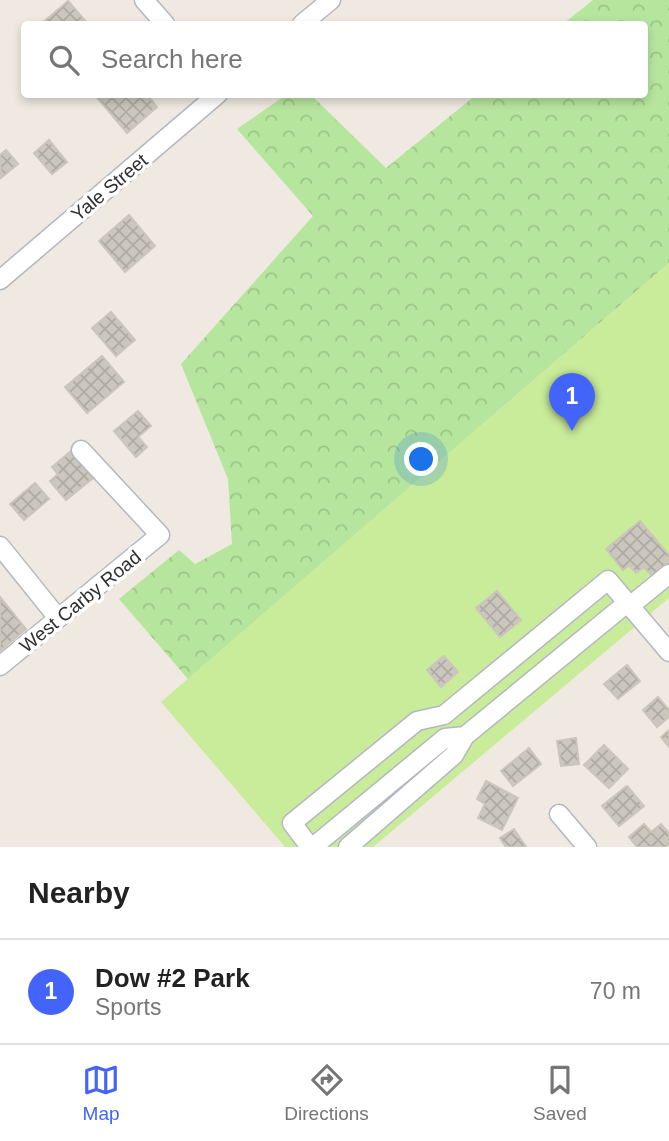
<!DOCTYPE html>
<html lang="en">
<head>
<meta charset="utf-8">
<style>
  :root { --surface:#fff; --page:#f2f2f2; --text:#222; --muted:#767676; --line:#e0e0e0; --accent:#4264fb }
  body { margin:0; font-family:Arial,sans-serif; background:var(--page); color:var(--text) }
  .you { position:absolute; left:422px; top:460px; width:24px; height:24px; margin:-18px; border:5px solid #fff; border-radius:50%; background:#1a73e8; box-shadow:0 0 0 10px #1a73e833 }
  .badge { display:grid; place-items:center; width:46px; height:46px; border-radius:50%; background:var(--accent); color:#fff; font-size:23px; font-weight:700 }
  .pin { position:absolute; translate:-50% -58px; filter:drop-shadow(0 2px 4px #0008) }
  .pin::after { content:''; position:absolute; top:37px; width:24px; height:21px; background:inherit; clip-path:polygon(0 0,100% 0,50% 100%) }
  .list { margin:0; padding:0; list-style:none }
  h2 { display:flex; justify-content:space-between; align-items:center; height:91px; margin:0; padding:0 28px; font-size:30px }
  h2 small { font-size:23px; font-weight:400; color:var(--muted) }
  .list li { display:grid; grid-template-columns:46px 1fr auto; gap:21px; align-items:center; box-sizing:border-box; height:105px; padding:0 28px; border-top:2px solid var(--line) }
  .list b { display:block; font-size:26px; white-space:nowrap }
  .list p { margin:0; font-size:23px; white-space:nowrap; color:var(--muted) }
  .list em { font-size:23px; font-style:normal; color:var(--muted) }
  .icon { flex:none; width:38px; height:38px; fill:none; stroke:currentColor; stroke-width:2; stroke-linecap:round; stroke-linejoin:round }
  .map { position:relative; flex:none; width:669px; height:847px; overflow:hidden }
  .search { position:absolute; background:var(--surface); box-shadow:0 4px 10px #0003; left:21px; right:21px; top:21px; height:77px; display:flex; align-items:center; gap:18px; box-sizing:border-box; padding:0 24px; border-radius:7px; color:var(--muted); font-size:26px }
  .sheet { height:196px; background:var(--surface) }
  nav { display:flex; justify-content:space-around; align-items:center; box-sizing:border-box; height:98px; border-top:2px solid var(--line); background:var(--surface); font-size:19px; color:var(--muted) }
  nav a { display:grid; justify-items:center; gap:4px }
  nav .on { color:var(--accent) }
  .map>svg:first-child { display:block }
</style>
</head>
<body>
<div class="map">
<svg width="669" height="847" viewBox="0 0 669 847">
  <defs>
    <pattern id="forest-crowns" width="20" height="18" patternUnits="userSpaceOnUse" patternTransform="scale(1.75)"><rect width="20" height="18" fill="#b6e59e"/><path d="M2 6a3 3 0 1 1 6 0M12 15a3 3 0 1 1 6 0" fill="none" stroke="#9dc588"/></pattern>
    <pattern id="building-cross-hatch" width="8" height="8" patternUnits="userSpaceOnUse" patternTransform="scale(1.75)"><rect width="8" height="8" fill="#cbc7bf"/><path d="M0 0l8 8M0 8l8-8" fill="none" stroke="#afaba4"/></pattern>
  </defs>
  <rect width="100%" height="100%" fill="#efe9e1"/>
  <path fill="url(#forest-crowns)" d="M593,0H669V263L188,679L119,599L179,550L195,564L232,544L228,479L181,364L313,216L237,129L286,95H311L386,168L476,95L644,94V24H563Z"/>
  <path fill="#c9ec9a" d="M669,263V598L373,847H285L161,702Z"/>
  <path fill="url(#building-cross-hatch)" stroke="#cbc5ba" stroke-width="2" d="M68,1L88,24H41Z
    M94,94H147L157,107L127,133Z
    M49,140L67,162L52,174L34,153Z
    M6,150L18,164L1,178L0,155Z
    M129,215L155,246L125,272L99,241Z
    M111,312L135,340L116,356L92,328Z
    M102,356L124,382L87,413L65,387Z
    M138,411L151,426L138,437L147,447L136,457L114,431Z
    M71,451L93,478L66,500L50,481L58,474L52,467Z
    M35,483L49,499L24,520L10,504Z
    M640,521L669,555V562L652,576L644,567L636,573L629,565L623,570L606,549Z
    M497,591L521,620L500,637L476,608Z
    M0,597L26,629L0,651Z
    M444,656L458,672L441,687L427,670Z
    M627,665L640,681L618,699L604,684Z
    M658,697L669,710V717L657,727L643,710Z
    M669,730V747L661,737Z
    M576,738L579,764L561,766L557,741Z
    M604,745L628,769L609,788L584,765Z
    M529,748L541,764L513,786L501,771Z
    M486,781L518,798L502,830L478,818L485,804L477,799Z
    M627,786L644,806L619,826L602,806Z
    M644,824L651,832L661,824L669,833V844L666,847H637L629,837Z
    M514,829L526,847H506L500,838Z"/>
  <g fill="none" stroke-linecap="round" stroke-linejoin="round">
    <defs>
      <path id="minor" d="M144,0L165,24
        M302,24L331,0
        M0,280L218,94
        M0,546L58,618
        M630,606L669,574
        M0,666L160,535L81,450
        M559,814L587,847
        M310,847L292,823L417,721L444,715L608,580L669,652
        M313,847L445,738L465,736
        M348,847L454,755L465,736L627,603"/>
    </defs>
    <use href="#minor" stroke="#b4b7c1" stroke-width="21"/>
    <use href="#minor" stroke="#fff" stroke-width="18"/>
  </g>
  <g text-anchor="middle" stroke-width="7" stroke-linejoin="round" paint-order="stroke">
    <g font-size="19" fill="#2e2e2e" stroke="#fff">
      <text transform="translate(109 187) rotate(-40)" y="7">Yale Street</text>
      <text transform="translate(80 601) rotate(-39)" y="7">West Carby Road</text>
    </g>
  </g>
</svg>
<div class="you"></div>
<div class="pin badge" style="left:572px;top:431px">1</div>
<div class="search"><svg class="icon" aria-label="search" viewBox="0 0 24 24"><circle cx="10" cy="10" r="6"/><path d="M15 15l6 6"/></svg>Search here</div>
</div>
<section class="sheet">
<h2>Nearby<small></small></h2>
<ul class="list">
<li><span class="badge">1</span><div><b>Dow #2 Park</b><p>Sports</p></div><em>70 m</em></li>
</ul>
</section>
<nav>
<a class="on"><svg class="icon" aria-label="map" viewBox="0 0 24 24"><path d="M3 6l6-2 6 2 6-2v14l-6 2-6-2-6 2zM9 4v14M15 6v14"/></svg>Map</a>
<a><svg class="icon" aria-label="directions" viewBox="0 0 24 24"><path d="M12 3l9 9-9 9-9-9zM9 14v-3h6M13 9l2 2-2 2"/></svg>Directions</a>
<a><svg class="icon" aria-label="saved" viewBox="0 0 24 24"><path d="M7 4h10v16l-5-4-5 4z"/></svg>Saved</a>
</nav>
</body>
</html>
